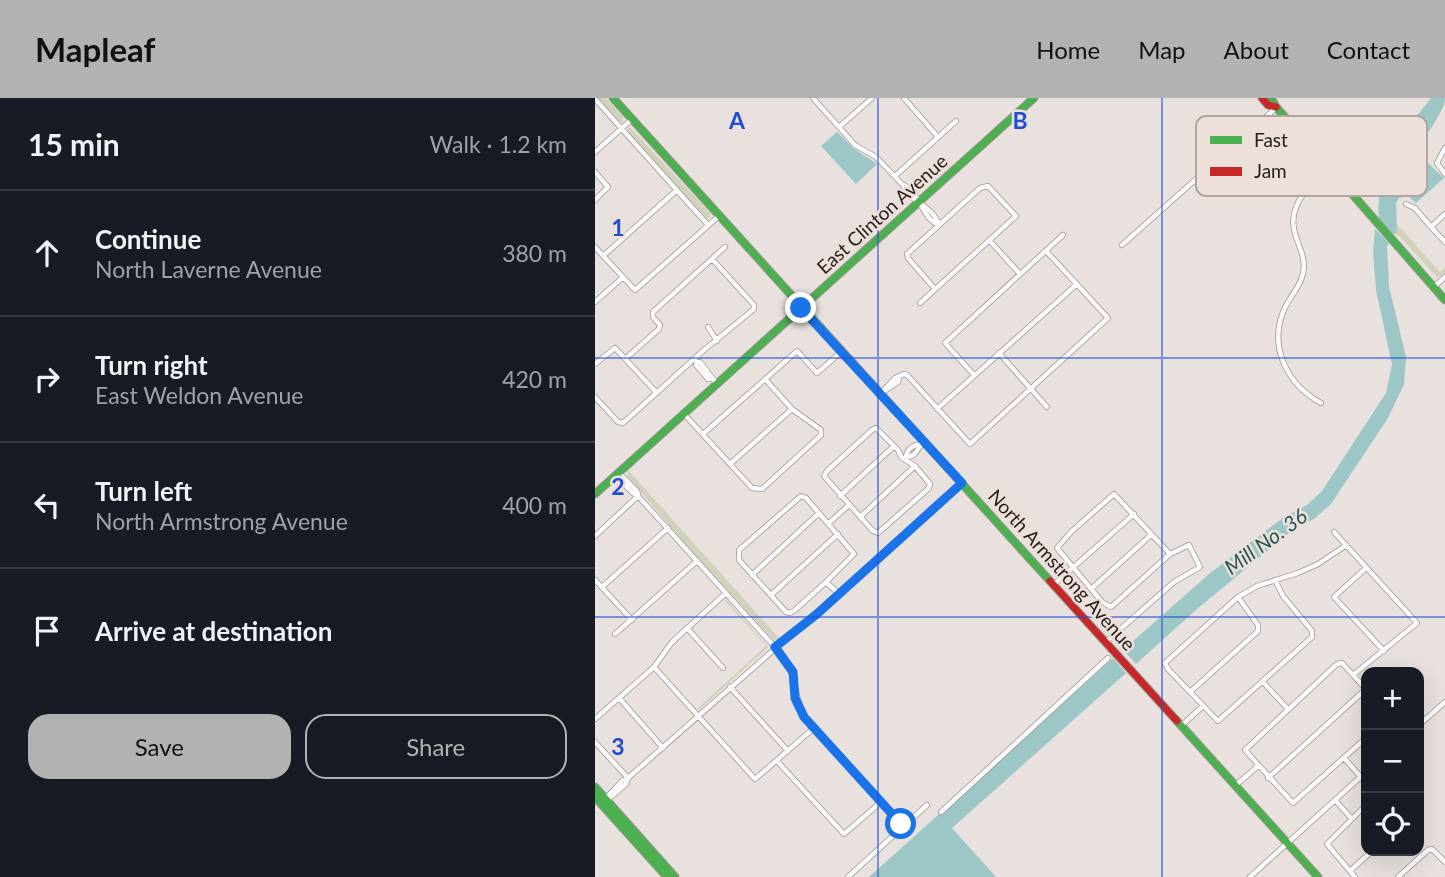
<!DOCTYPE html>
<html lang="en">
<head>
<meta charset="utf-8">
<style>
  :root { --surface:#171b24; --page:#20242c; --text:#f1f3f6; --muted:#9ea1a6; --line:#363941; --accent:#b3b2b2 }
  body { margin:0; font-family:Lato,sans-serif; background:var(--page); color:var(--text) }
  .controls { position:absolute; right:21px; bottom:21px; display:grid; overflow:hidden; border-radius:14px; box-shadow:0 7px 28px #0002 }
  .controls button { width:63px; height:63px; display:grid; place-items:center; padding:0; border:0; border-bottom:2px solid var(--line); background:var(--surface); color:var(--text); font:35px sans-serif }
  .stop { position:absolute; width:21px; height:21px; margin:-16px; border:5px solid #1a73e8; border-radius:50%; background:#fff }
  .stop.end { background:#1a73e8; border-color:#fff; box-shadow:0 2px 7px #0008 }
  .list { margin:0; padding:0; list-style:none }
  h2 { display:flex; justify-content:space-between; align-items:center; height:91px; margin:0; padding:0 28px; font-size:30px }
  h2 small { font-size:23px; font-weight:400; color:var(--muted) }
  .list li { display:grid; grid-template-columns:46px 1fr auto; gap:21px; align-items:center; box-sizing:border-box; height:126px; padding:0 28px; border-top:2px solid var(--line) }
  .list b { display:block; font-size:26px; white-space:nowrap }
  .list p { margin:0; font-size:23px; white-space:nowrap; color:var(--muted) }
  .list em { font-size:23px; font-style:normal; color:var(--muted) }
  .actions { display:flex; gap:14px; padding:21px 28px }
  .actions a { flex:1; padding:16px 0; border:2px solid var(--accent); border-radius:21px; text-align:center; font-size:24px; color:var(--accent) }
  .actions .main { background:var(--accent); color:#111 }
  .icon { flex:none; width:38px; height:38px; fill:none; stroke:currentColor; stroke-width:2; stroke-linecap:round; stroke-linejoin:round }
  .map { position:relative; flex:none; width:850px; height:779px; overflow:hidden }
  header { display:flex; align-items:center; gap:42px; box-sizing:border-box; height:98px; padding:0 35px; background:var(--accent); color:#111 }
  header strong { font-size:33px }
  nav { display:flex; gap:38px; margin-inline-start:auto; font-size:24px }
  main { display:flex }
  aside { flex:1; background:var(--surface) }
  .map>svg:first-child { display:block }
</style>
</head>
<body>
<header>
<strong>Mapleaf</strong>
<nav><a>Home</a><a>Map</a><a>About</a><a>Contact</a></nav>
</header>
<main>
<aside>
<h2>15 min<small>Walk · 1.2 km</small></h2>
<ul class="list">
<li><svg class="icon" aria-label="ahead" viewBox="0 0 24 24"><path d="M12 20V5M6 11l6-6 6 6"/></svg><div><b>Continue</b><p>North Laverne Avenue</p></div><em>380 m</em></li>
<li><svg class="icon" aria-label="right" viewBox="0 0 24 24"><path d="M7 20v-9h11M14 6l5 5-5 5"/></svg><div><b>Turn right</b><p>East Weldon Avenue</p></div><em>420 m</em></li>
<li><svg class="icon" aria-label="left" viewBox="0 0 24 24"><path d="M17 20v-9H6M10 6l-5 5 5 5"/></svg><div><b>Turn left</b><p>North Armstrong Avenue</p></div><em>400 m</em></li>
<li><svg class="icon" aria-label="arrive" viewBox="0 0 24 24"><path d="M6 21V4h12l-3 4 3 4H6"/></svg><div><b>Arrive at destination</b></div></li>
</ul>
<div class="actions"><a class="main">Save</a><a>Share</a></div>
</aside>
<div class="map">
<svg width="850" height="779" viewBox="0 0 850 779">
  <rect width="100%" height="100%" fill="#e8e1de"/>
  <path fill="#d1d2bb" d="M3,0H11L28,19V24L24,23Z
    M35,29L115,115V120H110L33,35V31Z
    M801,125L845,174L850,170V175L844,179L841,178L802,136Z
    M33,372L184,540L182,542L178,541L94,450L32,378Z
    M129,502L133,503L173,549L104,612L102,611L171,548Z"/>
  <path fill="#9cc7c6" d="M836,0H850C850,16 821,48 812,67L834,66L849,80L821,105L813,98L804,100L801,105L802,136L793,135C782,123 783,116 784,100C787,59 811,32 836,0Z
    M242,34L258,50L282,66L261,86L226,48Z
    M780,131L794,145L792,148L794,188L811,259L809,286L793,320L736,406L719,421L700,430L602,511L541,566L528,552L614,476L689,419L712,407L727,393L791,295L797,267L781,192L778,154Z
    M518,560L531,575L357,730L401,779H274Z"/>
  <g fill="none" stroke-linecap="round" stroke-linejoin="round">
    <defs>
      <path id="street" d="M218,0L260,47L281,59L307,86C326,94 325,119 344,127
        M309,0L343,39
        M0,1L113,127
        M244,29L277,0
        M850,50L842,65L850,76
        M0,54L37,21
        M0,74L13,89L0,102
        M300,78L361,23
        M308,87C315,105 338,107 344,127
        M811,106L820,110L836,129
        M850,116L836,129L850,144
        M394,142L425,176
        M527,147L681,10
        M0,149L40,192L124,118
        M8,158L82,92
        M839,189L850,179
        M0,204L27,180
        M325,205L421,118L393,88L385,90L312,156L313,160L340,191
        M113,229L122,243
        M404,255L452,309
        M30,261L64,231L65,227L58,219V214L130,149
        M0,266L20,250L62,295
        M379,277L350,245L468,137
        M116,280L113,281L101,267L102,264H105L122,286
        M170,281L197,311
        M289,293L303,284L304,280
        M286,295L300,280L309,276L312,277L375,346L513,220L451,153
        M0,299L23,324L28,325L109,252L159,211V207L117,161
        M726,305C693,287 674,251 688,214C693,200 706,189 708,175C711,161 705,151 701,139C690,108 714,89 733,70
        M342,311L482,186
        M89,316L157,390L167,391L226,337V332L197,311L135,366
        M281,330L303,352L306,359L320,368L335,386L334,390L283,435L278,433L229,378L232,373L277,332Z
        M108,336L202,253L222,275L246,254
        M326,346C318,347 312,351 311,359C322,359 323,349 329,343
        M23,375C26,383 35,395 43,398L188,558C202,577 198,599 210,619L297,716H301L308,729
        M24,375L42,393L43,397
        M519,396L575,456L516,509L507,504L462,450L477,433Z
        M245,398L299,348
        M265,419L320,368
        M234,425L254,407
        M739,434L822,525L758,577
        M0,438L43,398
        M771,470L739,499L789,553
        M157,477L224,415
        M0,482L37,522
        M680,482L688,498L717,533V539L623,623L573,571L570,565L643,499L662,488L703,475L723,466L750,448
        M231,484L259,456L211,400L206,398L144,452V462L191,514L195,515L200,512L231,484L244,496
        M458,487L539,416
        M7,489L73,430
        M496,491L556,437
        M176,497L243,436
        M92,530L128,570
        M20,536L102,463
        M512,543L579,484L605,469L594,447L575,456
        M59,569L160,681L219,630
        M667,583L692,610
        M135,589L193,653
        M771,591L747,565L742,566L650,652L698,705L771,640
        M595,594L663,533V527L643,499
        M24,600L68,650
        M0,621L59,569L77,544L131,495
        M587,627L608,608
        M824,627L850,604
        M0,644L33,680
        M749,660L766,679
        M182,663L249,736L286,704
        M673,680L771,591
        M641,687L663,668
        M13,698L16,699L31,686L33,680C144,582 256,485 366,385
        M12,699L28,682H31
        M740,702L757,721L732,746L760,779
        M346,714L513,560
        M297,716V720L303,726H306
        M757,721L771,707
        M755,773L777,753
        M253,779L332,707
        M655,779L771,674
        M803,779L833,752L837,751L850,764"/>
      <path id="fast" d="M18,0L455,483
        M676,0L681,9L850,202
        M0,396L439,0
        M582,623L723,779
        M0,689L80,779
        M0,699L72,779"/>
      <path id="jam" d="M667,0L673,7L681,9
        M455,483L582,623"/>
    </defs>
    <use href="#street" stroke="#9b9694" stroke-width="6"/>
    <use href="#fast" stroke="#9b9694" stroke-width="9"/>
    <use href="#jam" stroke="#9b9694" stroke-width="9"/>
    <use href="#street" stroke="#fcfafa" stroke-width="4.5"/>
    <use href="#fast" stroke="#4caf50" stroke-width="7"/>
    <use href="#jam" stroke="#c62828" stroke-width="7"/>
  </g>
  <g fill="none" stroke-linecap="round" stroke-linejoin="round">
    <path stroke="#1a73e8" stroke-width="9" d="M206,210L367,385L222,516L180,549L198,574L200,600L209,619L297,716H301L307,723L306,726"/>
  </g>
  <path fill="none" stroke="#1d4ed8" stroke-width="2" stroke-opacity="0.55" d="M283,0V779M567,0V779M0,260H850M0,519H850"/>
  <g text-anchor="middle" stroke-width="5" stroke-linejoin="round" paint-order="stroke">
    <g font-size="19" fill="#221d1b" stroke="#eddfd9">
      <text transform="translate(287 116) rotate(-42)" y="7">East Clinton Avenue</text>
      <text transform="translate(467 472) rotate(48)" y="7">North Armstrong Avenue</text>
    </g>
    <g font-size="21" font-style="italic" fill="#215858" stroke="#eddfd9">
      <text transform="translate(671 444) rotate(-36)" y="7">Mill No. 36</text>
    </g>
  </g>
  <rect x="601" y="18" width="231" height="80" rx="10" fill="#eddfd9" stroke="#b0a5a0" stroke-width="2"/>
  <rect x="615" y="38" width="32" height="8" fill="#4caf50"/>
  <rect x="615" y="69" width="32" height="9" fill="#c62828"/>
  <g font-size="19" fill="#221d1b">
    <text x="659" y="49">Fast</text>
    <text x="659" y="80">Jam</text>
  </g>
  <g font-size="23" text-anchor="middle" font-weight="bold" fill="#1d4ed8" stroke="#eddfd9" stroke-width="5" stroke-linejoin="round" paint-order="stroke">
    <text x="142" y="31">A</text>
    <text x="425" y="31">B</text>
    <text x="23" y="138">1</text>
    <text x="23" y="397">2</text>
    <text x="23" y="657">3</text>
  </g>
</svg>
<div class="controls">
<button>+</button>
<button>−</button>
<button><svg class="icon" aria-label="locate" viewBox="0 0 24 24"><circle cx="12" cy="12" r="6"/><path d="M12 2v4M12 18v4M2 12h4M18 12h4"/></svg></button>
</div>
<div class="stop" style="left:306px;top:726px"></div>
<div class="stop end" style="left:206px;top:210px"></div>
</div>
</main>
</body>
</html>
